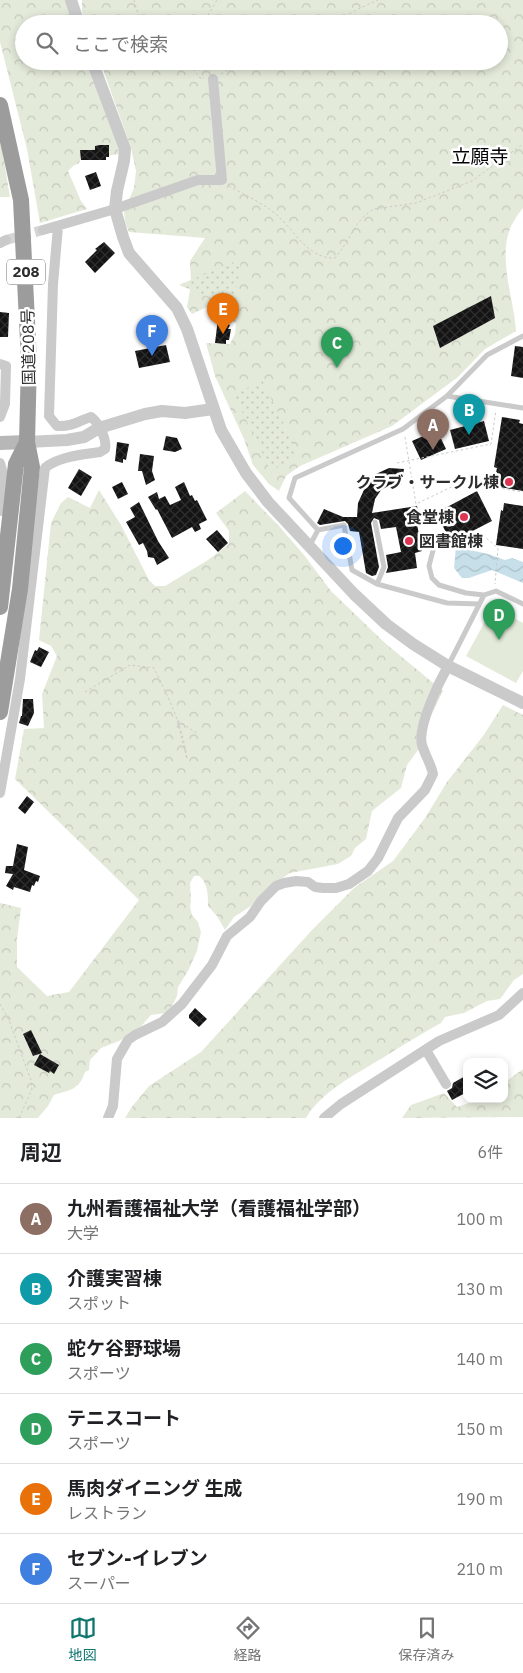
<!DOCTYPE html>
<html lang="ja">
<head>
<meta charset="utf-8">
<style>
  :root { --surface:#fff; --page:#f6f6f6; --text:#202124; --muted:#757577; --line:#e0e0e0; --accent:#0f766e }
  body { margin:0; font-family:"IBM Plex Sans","Noto Sans JP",sans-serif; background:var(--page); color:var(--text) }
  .controls { position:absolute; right:15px; bottom:15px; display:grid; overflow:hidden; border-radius:10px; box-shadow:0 2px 8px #0003 }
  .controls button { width:45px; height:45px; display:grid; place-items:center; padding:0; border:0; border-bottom:1px solid var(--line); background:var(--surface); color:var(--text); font:25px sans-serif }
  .you { position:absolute; left:342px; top:545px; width:18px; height:18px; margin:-12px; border:4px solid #fff; border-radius:50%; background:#1a73e8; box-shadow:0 0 0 8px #1a73e833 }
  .badge { display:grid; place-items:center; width:32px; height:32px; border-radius:50%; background:var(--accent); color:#fff; font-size:16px; font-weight:700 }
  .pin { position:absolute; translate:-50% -41px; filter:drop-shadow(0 1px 2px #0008) }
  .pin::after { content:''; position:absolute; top:26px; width:18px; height:15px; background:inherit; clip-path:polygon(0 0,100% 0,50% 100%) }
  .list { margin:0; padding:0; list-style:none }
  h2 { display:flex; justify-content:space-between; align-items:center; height:65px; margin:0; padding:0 20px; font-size:21px }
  h2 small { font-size:16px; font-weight:400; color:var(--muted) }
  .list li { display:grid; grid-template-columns:32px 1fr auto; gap:15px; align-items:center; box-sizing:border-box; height:70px; padding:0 20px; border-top:1px solid var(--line) }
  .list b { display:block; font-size:19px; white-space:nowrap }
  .list p { margin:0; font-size:16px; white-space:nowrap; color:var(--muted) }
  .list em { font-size:16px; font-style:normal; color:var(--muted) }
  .icon { flex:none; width:28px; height:28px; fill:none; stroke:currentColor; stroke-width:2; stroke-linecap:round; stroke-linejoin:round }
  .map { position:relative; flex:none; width:523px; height:1118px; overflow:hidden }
  .search { position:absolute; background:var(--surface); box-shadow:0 2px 8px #0003; left:15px; right:15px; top:15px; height:55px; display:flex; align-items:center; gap:12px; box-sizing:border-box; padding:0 18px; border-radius:28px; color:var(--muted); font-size:19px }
  .sheet { height:485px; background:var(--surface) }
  nav { display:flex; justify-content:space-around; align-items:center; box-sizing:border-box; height:70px; border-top:1px solid var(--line); background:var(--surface); font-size:14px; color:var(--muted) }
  nav a { display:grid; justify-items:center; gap:2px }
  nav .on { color:var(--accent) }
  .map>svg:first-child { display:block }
</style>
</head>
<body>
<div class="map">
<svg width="523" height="1118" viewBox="0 0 523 1118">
  <defs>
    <pattern id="forest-crowns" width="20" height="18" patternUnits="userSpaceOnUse" patternTransform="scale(1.25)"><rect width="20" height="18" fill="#e4eada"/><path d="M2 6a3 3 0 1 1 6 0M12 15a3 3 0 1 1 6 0" fill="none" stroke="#c4c9bb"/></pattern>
    <pattern id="park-dots" width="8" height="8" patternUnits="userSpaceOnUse" patternTransform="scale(1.25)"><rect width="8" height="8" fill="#e4eada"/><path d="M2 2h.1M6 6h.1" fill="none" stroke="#c4c9bb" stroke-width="1.8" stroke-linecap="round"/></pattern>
    <pattern id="water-waves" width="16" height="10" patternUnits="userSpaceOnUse" patternTransform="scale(1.25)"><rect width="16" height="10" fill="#c7dfe9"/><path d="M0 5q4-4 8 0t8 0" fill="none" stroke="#abc0c8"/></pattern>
    <pattern id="building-cross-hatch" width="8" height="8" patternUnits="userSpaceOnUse" patternTransform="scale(1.25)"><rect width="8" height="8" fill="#141414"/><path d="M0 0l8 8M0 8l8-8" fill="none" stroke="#2e2e2e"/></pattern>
  </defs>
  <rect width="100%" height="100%" fill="#fff"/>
  <path fill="#e4eada" d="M493,607L523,623V671L516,683L466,656Z"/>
  <path fill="url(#forest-crowns)" d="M0,0H67L75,24H24V61H88L118,141L119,154L80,160L79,163L73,166L68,171L81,201L87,209L40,223L27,149L0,42Z
    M82,0H523V208C520,212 516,216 514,221C495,251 514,298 516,331L485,349L458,377L392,426L300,466L286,476L279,491L269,484L253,465L244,439L215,376L206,343L230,344L235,334L236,323L207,307L192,314L187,307L191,284L190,261L205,238L129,232L125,222L124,211L134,188L136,171L131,148L100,61H499V24H86L82,12Z
    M0,138L1,143L10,197H0Z
    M99,490L121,525L149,580L155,586H165L208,560L229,544V531L216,513L245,491L279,526L304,555L331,591L385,643L443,691L421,736L418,750L407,765L401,788L372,811L366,839L355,848L351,856L338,864L290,873L266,889L251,906L234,917L225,930L217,916L208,906C208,895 208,883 199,876H194L190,883L191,901L190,907L192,915L198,922L201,932L197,951L188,971L178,987L177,996L171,1008L166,1013L151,1015L137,1031L119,1041L101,1048L90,1060L89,1070L85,1072C79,1090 70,1090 54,1095L48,1106L38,1118H0V903L21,908L17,939V967L47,996L69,992L139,900L15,779L24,729L44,728L42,694L57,656L51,646L39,640L51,523L61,503L68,497L90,508Z
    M503,705L523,715V974L514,980L500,999L487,1001L464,1013L445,1017L441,1023C421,1034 401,1046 381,1059C356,1074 321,1092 306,1118H125L131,1108L149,1086L201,1052L312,930L354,888L393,861L425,818L447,782L483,736Z
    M523,1069V1117L402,1118L411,1105L444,1093L457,1107L480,1099H504V1083Z"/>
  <path fill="url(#park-dots)" d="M241,259L234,307L179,285Z
    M262,380L299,455L271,471L234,395Z"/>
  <path fill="url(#water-waves)" d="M456,547L488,554L505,560L512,558L523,562V583L492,570L469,578H462L454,568Z"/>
  <path fill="url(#building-cross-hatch)" d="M100,145H109V157H106V160H81L80,150H95V146Z
    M96,172L101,186L90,190L85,176Z
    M104,242L115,253L95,273L85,262L97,250L95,249Z
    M491,296L495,318L440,348L433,326Z
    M0,312L9,313L8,337H0Z
    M218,319L230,325L228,329H231L229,340H226V344L215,343Z
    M166,345L170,362L139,368L135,351Z
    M515,346L523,347V378L511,376Z
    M502,417L520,420L519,423L523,424V491L493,486L497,468L494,467Z
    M484,421L489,441L455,449L450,430Z
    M437,430L446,449L421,460L412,441Z
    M166,436L177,438L182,449L175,452L163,450Z
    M117,442L129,444L126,460L123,459V463L115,461Z
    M140,454L154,456L152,471L155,480L146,485L142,471H138Z
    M389,468L404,469L401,485H390L381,490L375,499L372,513L417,506L420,523L417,524L422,551L415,553L417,568L386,573L388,567L386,555L401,552L396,527L381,529L379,520L374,518L371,523L379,567L376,575L372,576L366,573L359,532L350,531L348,524L345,521L320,525L317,523L324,509L343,517H357L358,503L368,481L376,474Z
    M79,469L92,477L81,496L68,488Z
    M122,482L128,494L118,499L112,487Z
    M184,482L190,496L192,495L195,501L197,500L207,520L199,524L201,529L195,532L192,527L172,538L157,509L156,510L148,497L157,492L159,499L165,496L170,505L181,500L175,487Z
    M477,491L492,521L451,542L436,513Z
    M139,502L158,541L169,558L157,565L154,558L148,557L147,551L143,543L139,545L126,522L135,517L130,508Z
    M504,503L523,506V549L496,545L501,510L503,511Z
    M217,530L228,543L218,552L206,539Z
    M39,647L49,652L41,667L30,662L35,650L37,651Z
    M23,699H33L34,713L28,726L19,723L21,716H22Z
    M27,796L34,802L25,814L18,808Z
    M17,844L28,847L24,870L40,876L38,882L36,881L34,886L32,885L30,892L14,887L13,890L6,886L13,874L5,873L6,866H13Z
    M195,1008L207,1019L199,1027L189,1018V1015Z
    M31,1030L42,1053L33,1056L23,1034Z
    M40,1054L59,1065L54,1074L50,1071L49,1073L34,1065Z
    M467,1075V1092L452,1100L447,1091L452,1088L453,1083Z"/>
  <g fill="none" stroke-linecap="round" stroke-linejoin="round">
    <path stroke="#d5d5d5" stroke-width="10" stroke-dasharray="10 5" stroke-linecap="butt" d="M6,240L43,230"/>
    <path stroke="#cacaca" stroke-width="1" stroke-dasharray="2.5 2.5" stroke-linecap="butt" d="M134,0L141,24
      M203,24L217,0
      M332,24L356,10L378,0
      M187,61L200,78H204
      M207,61L210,71
      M221,74L242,61
      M229,186C243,194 266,205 277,215C295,231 308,259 335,258L342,249L358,223L365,215L374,209L416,203L472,181L523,144
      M405,437L416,504L462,482L523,492
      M397,463L491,444L496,410
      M479,532L498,548L495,584
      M485,608L502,617
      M85,692L130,665L154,668C168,697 183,726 187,759L177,720L198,734
      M0,1004L8,1018L31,1080L32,1089L19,1118"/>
    <path stroke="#cacaca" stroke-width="5" d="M447,396L523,408
      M375,522L384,567L377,584
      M318,530L289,498L295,478L403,429L447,396L487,355L523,336
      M437,535L429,566L432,578L439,585L466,593L484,595L496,591L523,604
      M310,545L318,530L344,525L352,570L377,584L447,603L479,604
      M448,666L484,595"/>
    <path stroke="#cacaca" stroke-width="10" d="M43,230L115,209L198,180H222L213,79
      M0,243L6,240
      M0,364L6,366L5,404L0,417
      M0,463L4,477L0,511
      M0,793L20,679L45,468C57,457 84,454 100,452L105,449C107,439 99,423 91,417C78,421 72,427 57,426L49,416L53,284L58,227
      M426,1050L446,1084
      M108,1118L113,1106L117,1059L128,1040L135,1035L162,1022L182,1004L212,965L227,936L250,917L261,901L276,886L284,883L296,881L308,882L315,887L323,888H336L349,884L368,871L378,858L398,818L425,790L433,774C431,764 425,755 422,745C417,727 439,682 448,666
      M324,1118L341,1104L439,1041L499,1015L523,993"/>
    <path stroke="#cacaca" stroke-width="12" d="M71,0L79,24
      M92,61L125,149L124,161L117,191L115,209L123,237L129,253L177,308L187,329L221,430L246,473L268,502L354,594L386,624L413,644L448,666L523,703
      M27,442L67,440L84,437L99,428L145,414L162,411L185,413L213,409"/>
    <path stroke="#b7b7b7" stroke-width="14" d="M0,443L27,442"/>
    <path stroke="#9c9c9c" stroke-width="16" d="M0,105L21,200L29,361L27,442L32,467L20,589L0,712
      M0,607L16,464L27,442"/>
  </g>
  <g fill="#dd3552" stroke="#fff" stroke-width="2">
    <circle cx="509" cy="482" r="5"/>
    <circle cx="464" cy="517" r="5"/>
    <circle cx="409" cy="541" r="5"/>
  </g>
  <g text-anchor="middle" stroke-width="5" stroke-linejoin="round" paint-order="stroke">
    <rect fill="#fff" stroke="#6c6c6c" stroke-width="1" x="7" y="259.5" width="38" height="25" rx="4"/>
    <g font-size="15" font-weight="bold" fill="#2d2d2d">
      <text x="26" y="277">208</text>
    </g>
    <g font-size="16" fill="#2d2d2d" stroke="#fff">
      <text transform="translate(28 347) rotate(-91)" y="6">国道208号</text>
    </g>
    <g font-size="16" font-weight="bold" fill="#2d2d2d" stroke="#fff" text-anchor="end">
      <text x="499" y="488">クラブ・サークル棟</text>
      <text x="454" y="523">食堂棟</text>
      <text x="419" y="547" text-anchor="start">図書館棟</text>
    </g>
    <g font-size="19" fill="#000" stroke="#fff">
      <text x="480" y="163">立願寺</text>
    </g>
  </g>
</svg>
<div class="controls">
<button><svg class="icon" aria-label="layers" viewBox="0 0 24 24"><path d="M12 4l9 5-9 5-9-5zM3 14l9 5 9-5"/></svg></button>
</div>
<div class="you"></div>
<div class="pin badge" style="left:433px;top:450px;background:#8d6e63">A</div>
<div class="pin badge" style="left:469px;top:435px;background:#0f9aa8">B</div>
<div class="pin badge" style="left:337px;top:368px;background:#2e9e5b">C</div>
<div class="pin badge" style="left:499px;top:640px;background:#2e9e5b">D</div>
<div class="pin badge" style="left:223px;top:334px;background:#e8710a">E</div>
<div class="pin badge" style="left:152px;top:356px;background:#3f7fe0">F</div>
<div class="search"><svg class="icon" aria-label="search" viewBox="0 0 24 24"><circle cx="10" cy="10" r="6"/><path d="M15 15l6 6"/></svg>ここで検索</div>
</div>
<section class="sheet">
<h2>周辺<small>6件</small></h2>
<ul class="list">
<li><span class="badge" style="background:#8d6e63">A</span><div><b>九州看護福祉大学（看護福祉学部）</b><p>大学</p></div><em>100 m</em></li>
<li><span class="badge" style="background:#0f9aa8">B</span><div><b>介護実習棟</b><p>スポット</p></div><em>130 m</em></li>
<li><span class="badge" style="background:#2e9e5b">C</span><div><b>蛇ケ谷野球場</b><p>スポーツ</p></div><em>140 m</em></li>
<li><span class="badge" style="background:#2e9e5b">D</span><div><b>テニスコート</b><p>スポーツ</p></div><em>150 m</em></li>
<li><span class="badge" style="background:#e8710a">E</span><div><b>馬肉ダイニング 生成</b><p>レストラン</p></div><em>190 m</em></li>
<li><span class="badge" style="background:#3f7fe0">F</span><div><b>セブン-イレブン</b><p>スーパー</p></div><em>210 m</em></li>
</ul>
</section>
<nav>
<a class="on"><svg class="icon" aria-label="map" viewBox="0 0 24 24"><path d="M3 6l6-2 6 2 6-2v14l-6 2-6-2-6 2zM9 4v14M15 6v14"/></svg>地図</a>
<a><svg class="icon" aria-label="directions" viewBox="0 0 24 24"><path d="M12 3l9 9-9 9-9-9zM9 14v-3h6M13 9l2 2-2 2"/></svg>経路</a>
<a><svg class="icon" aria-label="saved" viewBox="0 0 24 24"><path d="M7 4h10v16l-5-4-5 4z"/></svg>保存済み</a>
</nav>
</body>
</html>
